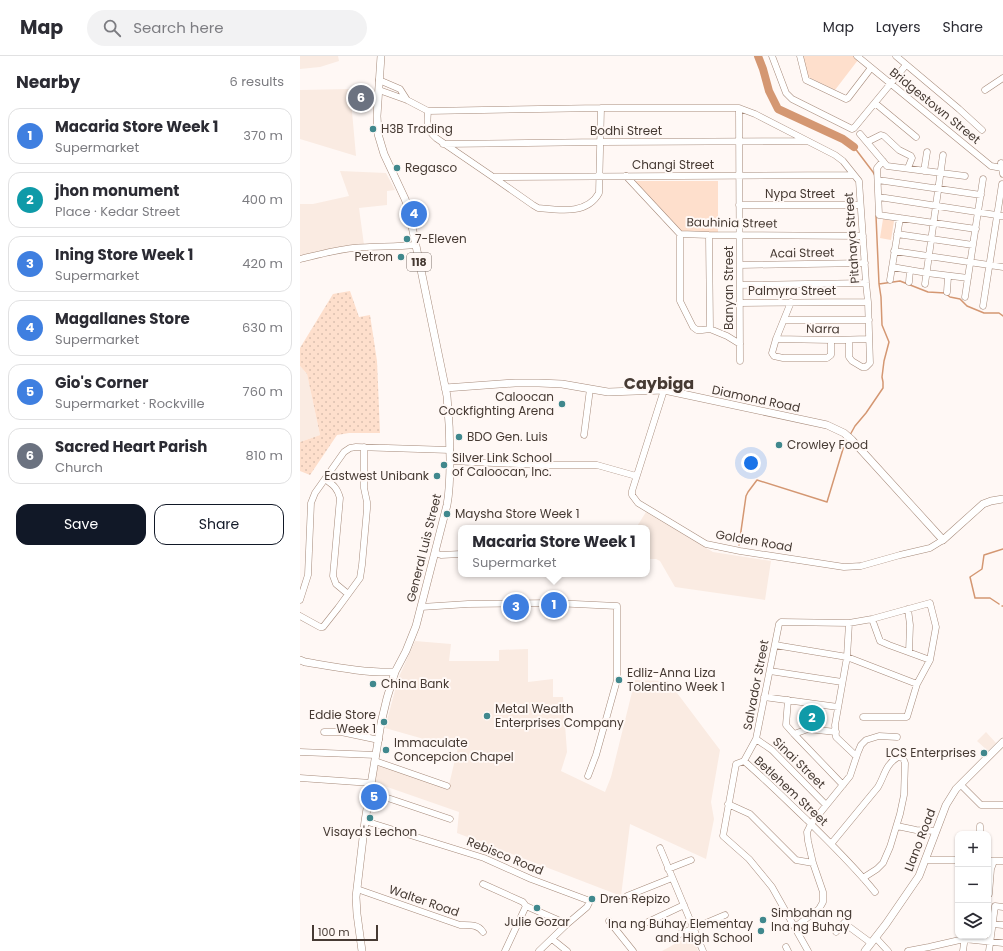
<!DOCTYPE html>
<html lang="en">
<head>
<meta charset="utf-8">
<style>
  :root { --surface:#fff; --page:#f2f2f3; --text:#2b2b33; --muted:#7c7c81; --line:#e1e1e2; --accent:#111827 }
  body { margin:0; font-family:Poppins,sans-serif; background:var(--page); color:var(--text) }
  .controls { position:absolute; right:12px; bottom:12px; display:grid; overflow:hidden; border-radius:8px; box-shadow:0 1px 3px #0004 }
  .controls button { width:36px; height:36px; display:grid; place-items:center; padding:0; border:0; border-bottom:1px solid var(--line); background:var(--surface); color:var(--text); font:20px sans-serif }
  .scale { position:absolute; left:12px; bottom:10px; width:66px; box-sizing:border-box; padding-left:4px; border:2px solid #463a33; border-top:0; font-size:11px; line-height:14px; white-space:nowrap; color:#463a33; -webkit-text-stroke:3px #fff8f5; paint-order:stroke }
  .you { position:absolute; left:451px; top:407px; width:14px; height:14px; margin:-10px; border:3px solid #fff; border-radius:50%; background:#1a73e8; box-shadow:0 0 0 6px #1a73e833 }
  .badge { display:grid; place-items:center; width:26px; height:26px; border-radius:50%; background:var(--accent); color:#fff; font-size:13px; font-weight:700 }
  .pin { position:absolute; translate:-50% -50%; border:2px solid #fff; box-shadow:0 1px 4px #0006 }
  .popup { position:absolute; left:158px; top:469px; width:192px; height:52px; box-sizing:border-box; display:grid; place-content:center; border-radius:8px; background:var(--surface); filter:drop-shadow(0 1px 3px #0005); font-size:13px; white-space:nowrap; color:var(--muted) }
  .popup b { font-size:15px; color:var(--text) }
  .popup::after { content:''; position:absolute; left:50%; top:100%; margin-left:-8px; border:8px solid transparent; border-top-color:var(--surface) }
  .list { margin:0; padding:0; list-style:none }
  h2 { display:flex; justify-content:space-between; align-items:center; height:52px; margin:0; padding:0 16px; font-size:17px }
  h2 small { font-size:13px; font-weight:400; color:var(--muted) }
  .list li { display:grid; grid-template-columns:26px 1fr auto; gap:12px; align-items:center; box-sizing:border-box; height:56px; margin:0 8px 8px; padding:0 8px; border:1px solid var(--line); border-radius:12px }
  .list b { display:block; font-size:15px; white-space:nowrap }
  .list p { margin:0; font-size:13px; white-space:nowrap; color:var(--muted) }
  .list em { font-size:13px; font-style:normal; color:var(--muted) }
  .actions { display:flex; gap:8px; padding:12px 16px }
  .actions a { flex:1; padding:9px 0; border:1px solid var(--accent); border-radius:12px; text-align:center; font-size:14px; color:var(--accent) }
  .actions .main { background:var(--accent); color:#fff }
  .icon { flex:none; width:22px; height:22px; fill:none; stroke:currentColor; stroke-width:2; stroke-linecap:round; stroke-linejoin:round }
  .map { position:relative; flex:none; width:703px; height:895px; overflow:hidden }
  header { display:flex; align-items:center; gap:24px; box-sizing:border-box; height:56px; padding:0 20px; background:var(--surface); border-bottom:1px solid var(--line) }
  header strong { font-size:19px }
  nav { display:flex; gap:22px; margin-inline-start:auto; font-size:14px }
  .search { width:280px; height:36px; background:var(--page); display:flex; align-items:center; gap:10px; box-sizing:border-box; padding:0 14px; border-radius:22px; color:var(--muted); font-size:15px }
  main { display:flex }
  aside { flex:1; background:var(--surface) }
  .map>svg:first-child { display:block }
</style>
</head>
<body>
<header>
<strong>Map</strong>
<div class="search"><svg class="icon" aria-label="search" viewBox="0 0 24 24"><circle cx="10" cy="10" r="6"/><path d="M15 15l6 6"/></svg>Search here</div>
<nav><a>Map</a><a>Layers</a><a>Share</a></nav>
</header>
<main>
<aside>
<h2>Nearby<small>6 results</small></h2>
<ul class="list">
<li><span class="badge" style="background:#3f7fe0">1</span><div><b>Macaria Store Week 1</b><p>Supermarket</p></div><em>370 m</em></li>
<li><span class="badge" style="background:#0f9aa8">2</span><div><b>jhon monument</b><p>Place · Kedar Street</p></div><em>400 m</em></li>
<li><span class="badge" style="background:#3f7fe0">3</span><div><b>Ining Store Week 1</b><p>Supermarket</p></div><em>420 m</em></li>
<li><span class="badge" style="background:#3f7fe0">4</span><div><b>Magallanes Store</b><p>Supermarket</p></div><em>630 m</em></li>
<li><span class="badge" style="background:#3f7fe0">5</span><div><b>Gio's Corner</b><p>Supermarket · Rockville</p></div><em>760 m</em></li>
<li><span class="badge" style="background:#6b7280">6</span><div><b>Sacred Heart Parish</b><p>Church</p></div><em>810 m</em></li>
</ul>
<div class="actions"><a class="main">Save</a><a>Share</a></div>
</aside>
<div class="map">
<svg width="703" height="895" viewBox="0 0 703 895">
  <defs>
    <pattern id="grass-dots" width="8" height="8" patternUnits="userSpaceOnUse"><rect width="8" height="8" fill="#fedfcc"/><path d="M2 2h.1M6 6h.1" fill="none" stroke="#dbc0b0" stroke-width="1.8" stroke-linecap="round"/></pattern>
  </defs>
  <rect width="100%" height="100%" fill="#fff8f5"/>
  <path fill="#faebe2" d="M0,0H38L39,5L20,11L0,13Z
    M50,33L56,100L0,83V34Z
    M40,115L86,117L95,134L87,135V149L59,152L64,189L0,202V148H13L49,140Z
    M0,310L7,318L20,379L0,386Z
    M346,456L413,496L471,505L465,544L375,531L360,505L356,503H347V472H336Z
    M115,585L151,588L149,605H199V594L228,593V626L253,623V641H263L267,696L261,715L305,736L311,721L335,624L368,625L420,694L411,746L414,763L406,803L330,768L321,840L157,777L159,756L73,726L76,707L148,733L158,691H152L85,672L98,623Z
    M686,676L696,687L688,695L677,685Z
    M393,878L398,895H362Z"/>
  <path fill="url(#grass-dots)" d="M50,235L59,261L70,259L77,305L80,377H49L37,379L10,419L0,415V386L20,379L7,318L0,310V292L33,238Z"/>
  <path fill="#fedfcc" d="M502,0H554L558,4L535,34L508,21Z
    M334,125H418V177H383Z
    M583,163L594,165L591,184L580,182Z"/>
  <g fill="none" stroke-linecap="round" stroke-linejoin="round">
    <path stroke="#d49772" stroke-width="1.5" d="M554,91L573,116L575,120
      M579,228L600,225L628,236L645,237L650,241L660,243L667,250L684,257H699L703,260
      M550,379L555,370L566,357L583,332V326L582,321L584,305L589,286L582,269L581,241L579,228L576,160
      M439,489L446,440L448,436L457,424L527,446L546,383
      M699,548L690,542H675L670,521L682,513L684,499L703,493
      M702,550H703"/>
    <path stroke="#d49772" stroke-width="8" d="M458,0L463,13L469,35L478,53L543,83L554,91"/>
    <defs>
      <path id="minor" d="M472,0L486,37L492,43L552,73L554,72L606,9
        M500,0L506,24L546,43L548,42L571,12
        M557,0L691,110L702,112
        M596,0L659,53L682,74
        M79,24L100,33L107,44
        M79,34L107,44L128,55L301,52H439L440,305
        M685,34L703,22
        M575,47L616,81
        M439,52L455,58L535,99L543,105L559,125L566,227L568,246L570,307L566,311H562L552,305L549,301V284
        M128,55C127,68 126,73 136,82L193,121L233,149L238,152C259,154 287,159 299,137L301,52
        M560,78L587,110L665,120
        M567,86L581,79L584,80L599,94L611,100L612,102L608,112
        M143,88L301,86L506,85
        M583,105L577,112L579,159L676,173
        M701,107L703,118
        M624,115L627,96
        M326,120L380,178L409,179L563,180
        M193,121L554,119
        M578,124L681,139
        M579,141L703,160
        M439,149H560
        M380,178V245L393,271L397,274H402L410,273L427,280L440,288
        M597,178L673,189
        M409,179L410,273
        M594,195L703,211
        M0,203C17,199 35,194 53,192C73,190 94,191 115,189
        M440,209L565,207
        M592,211L627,217L668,222
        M590,224L600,162
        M609,226L610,214
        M625,228L643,99
        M440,229L566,227
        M647,236L648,220
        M665,241L683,123
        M491,246L476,283L472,297L474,300L483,302H527L531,299V284
        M440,247L568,246
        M683,250L702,128
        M484,264H569
        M476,283L531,284L569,283
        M364,334L332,435V439L338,447L406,488L440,495L544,511L561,510L600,499L630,492L643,484
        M284,379L290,333
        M150,405L239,409H297L336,420
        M25,423C33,429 37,431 40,442L33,520L36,528L48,538
        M135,497L141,499L161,498
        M0,544L8,519L11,447L15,437L20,430L44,396L50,392L56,391L150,394
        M121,551L168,548L254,547L317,550V624L296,699L288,720
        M608,553L610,569L609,596
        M0,560L20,571H23L38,552L60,522L62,509L67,453V446L64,432V391
        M572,563L580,585L589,589L630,604
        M549,567L547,601L535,669L536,681L556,700
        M475,589L547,601L617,628
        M470,615L542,626
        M464,641L538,651
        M488,644L486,669L494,678L543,729
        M24,676H41L79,684
        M494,678L508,673L536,676
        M456,683L472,694L526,749
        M0,696L76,699
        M75,705L147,730
        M444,705C466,724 486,744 507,764C530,787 554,810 575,836
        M0,722L71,727
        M661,729L681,749H703
        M70,736L150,763
        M428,748L450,758L496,804L513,807
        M65,765L184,802L231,823L290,845L287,851L267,868L239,895
        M597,770L616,774L636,775
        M680,778V770
        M531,788L578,731C585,719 585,709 598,701L603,702L605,707L604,739L600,758L590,791L583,807L577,813L563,822
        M360,792L403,895
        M625,804H658
        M688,805H703
        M368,813L391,804
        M183,828L223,846L226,850L267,868
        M57,833L160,869C169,869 178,868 183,876
        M689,838L691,813L694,805
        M327,840L372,822
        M309,865L333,895
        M348,866L384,849
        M693,868L703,869
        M495,871L519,853L523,846V836L513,807L508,785L507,776L511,768L550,720L558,696L561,689L566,684L579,680L597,681
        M536,876L544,867L571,887
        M380,878L425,859
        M576,882L588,895
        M252,883L267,895
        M486,891L488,895
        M205,895L226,850
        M508,895L472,831L449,803L423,780L436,708L444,705L456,683L479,568L481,566L549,567L572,563L630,547L636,571L630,604L617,628L607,661H563
        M608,895L629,891L664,883L703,887
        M663,895L665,880
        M689,895L695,850L703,851"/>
      <path id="major" d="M145,332L215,327H239L262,328L308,336L364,334L527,369L544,377L552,384L643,484L683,448L691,445L703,443
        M0,604L5,606C35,611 65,617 95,616
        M62,895L57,858L56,841L65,765L81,667L87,642L95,616L106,595L116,570L147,449C150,433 150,419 150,403C150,382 149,361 147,340L108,151L105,143L84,98L78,78L77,60L81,0
        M565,895L586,868L619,820L646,749L656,733L703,686"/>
    </defs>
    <use href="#minor" stroke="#a68a7a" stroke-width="7"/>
    <use href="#major" stroke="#a68a7a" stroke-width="8"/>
    <use href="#minor" stroke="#fff" stroke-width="6"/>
    <use href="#major" stroke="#fff" stroke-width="7"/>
  </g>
  <g fill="#40888d" stroke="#fff8f5" stroke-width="1.5">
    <circle cx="73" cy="73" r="4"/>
    <circle cx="97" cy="112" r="4"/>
    <circle cx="107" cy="183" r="4"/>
    <circle cx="101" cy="201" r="4"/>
    <circle cx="262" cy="348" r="4"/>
    <circle cx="159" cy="381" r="4"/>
    <circle cx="479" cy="389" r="4"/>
    <circle cx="144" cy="409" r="4"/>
    <circle cx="137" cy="420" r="4"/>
    <circle cx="147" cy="458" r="4"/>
    <circle cx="319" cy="624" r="4"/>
    <circle cx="73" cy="628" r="4"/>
    <circle cx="187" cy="660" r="4"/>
    <circle cx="84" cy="666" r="4"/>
    <circle cx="86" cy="694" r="4"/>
    <circle cx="684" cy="697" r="4"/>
    <circle cx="70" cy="762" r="4"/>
    <circle cx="292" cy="843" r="4"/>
    <circle cx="237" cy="852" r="4"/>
    <circle cx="463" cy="864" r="4"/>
    <circle cx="461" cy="875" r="4"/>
  </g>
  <g text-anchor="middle" stroke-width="4" stroke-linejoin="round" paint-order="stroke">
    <rect fill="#fff8f5" stroke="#7e736d" stroke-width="1" x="107" y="197" width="24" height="18" rx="3"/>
    <g font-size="11" font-weight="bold" fill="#463a33">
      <text x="119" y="210">118</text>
    </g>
    <g font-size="12" fill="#463a33" stroke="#fff8f5">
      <text transform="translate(635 50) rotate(39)" y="4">Bridgestown Street</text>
      <text x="326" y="79">Bodhi Street</text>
      <text x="373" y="113">Changi Street</text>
      <text x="500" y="142">Nypa Street</text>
      <text transform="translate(432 167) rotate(1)" y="4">Bauhinia Street</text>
      <text transform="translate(552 182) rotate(-94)" y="4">Pitahaya Street</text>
      <text transform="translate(502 197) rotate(-1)" y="4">Acai Street</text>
      <text transform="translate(429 232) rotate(-90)" y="4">Banyan Street</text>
      <text x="492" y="239">Palmyra Street</text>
      <text transform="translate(523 273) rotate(1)" y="4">Narra</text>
      <text transform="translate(456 343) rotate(12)" y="4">Diamond Road</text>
      <text transform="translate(454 485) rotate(10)" y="4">Golden Road</text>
      <text transform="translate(124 492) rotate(-76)" y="4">General Luis Street</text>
      <text transform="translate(456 629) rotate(-79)" y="4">Salvador Street</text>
      <text transform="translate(499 707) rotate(44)" y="4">Sinai Street</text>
      <text transform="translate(491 735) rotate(43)" y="4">Betlehem Street</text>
      <text transform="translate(620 784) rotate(-69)" y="4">Llano Road</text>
      <text transform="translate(205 800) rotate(22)" y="4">Rebisco Road</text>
      <text transform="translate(124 845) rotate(19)" y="4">Walter Road</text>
    </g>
    <g font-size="12" fill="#463a33" stroke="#fff8f5" text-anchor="start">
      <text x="81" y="77">H3B Trading</text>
      <text x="105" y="116">Regasco</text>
      <text x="115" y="187">7-Eleven</text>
      <text x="93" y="205" text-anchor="end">Petron</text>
      <text x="254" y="345" text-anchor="end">Caloocan<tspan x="254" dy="14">Cockfighting Arena</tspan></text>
      <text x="167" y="385">BDO Gen. Luis</text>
      <text x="487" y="393">Crowley Food</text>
      <text x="152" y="406">Silver Link School<tspan x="152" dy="14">of Caloocan, Inc.</tspan></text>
      <text x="129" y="424" text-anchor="end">Eastwest Unibank</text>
      <text x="155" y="462">Maysha Store Week 1</text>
      <text x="327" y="621">Edliz-Anna Liza<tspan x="327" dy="14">Tolentino Week 1</tspan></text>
      <text x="81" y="632">China Bank</text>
      <text x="195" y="657">Metal Wealth<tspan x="195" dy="14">Enterprises Company</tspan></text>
      <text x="76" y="663" text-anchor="end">Eddie Store<tspan x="76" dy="14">Week 1</tspan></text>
      <text x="94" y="691">Immaculate<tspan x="94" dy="14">Concepcion Chapel</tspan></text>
      <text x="676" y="701" text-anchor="end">LCS Enterprises</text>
      <text x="70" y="780" text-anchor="middle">Visaya's Lechon</text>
      <text x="300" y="847">Dren Repizo</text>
      <text x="471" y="861">Simbahan ng<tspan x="471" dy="14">Ina ng Buhay</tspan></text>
      <text x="237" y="870" text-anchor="middle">Julie Gozar</text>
      <text x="453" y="872" text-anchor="end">Ina ng Buhay Elementay<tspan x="453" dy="14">and High School</tspan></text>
    </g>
    <g font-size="16" font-weight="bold" fill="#463a33" stroke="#fff8f5">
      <text x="359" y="333">Caybiga</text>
    </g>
  </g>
</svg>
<div class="controls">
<button>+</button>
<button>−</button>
<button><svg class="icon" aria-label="layers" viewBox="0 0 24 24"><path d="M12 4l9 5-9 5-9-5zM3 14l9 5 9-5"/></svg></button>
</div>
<div class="scale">100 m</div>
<div class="you"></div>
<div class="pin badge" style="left:254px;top:549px;background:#3f7fe0">1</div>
<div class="popup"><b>Macaria Store Week 1</b>Supermarket</div>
<div class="pin badge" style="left:512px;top:662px;background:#0f9aa8">2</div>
<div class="pin badge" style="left:216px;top:551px;background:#3f7fe0">3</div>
<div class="pin badge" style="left:114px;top:158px;background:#3f7fe0">4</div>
<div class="pin badge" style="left:74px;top:741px;background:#3f7fe0">5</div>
<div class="pin badge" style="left:61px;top:42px;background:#6b7280">6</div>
</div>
</main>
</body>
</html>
